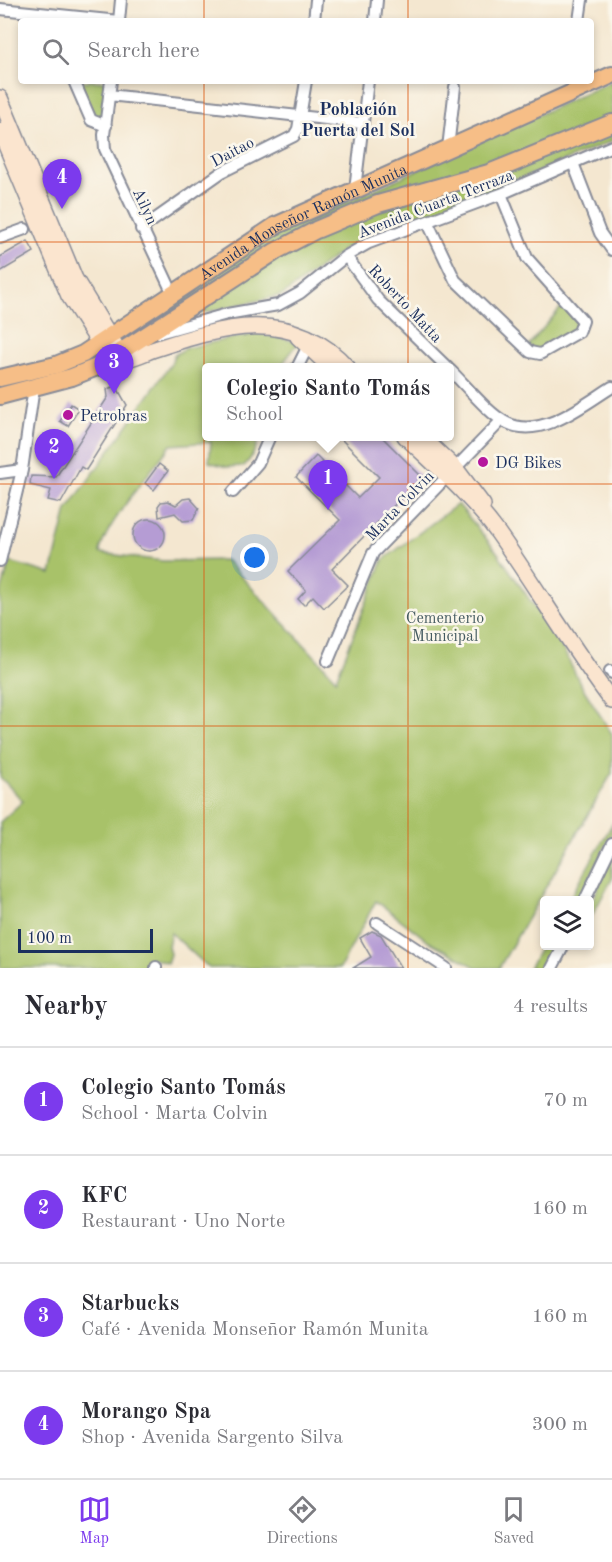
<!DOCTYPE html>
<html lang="en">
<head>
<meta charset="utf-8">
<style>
  :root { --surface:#fff; --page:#f2f2f3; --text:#2b2b33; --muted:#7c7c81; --line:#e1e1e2; --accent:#7c3aed }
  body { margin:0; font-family:"Old Standard TT",serif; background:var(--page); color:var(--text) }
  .controls { position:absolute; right:18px; bottom:18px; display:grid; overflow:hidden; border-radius:6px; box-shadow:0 3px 9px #0003 }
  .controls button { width:54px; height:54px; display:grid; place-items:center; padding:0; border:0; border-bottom:2px solid var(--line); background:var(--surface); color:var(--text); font:30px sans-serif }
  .scale { position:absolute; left:18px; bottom:15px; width:135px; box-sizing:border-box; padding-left:6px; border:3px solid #1b2f5e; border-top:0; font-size:16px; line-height:21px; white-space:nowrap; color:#1b2f5e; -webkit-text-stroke:4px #fbf7ec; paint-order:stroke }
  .you { position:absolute; left:255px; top:558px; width:21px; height:21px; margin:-15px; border:4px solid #fff; border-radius:50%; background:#1a73e8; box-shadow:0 0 0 9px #1a73e833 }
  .badge { display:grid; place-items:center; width:39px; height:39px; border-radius:50%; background:var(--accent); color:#fff; font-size:20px; font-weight:700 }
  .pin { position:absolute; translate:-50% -50px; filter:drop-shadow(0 2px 3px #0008) }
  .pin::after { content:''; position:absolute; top:32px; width:21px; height:18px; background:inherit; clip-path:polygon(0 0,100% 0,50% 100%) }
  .popup { position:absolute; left:202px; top:363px; width:252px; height:78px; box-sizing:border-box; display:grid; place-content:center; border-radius:6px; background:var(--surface); filter:drop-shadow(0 2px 4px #0005); font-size:20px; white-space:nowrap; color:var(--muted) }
  .popup b { font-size:22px; color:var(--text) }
  .popup::after { content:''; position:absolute; left:50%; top:100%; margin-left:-12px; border:12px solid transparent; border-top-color:var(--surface) }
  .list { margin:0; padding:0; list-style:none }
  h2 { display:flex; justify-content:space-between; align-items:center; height:78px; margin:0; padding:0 24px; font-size:26px }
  h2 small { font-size:20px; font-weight:400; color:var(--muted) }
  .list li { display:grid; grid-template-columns:39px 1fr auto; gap:18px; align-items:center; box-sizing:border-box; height:108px; padding:0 24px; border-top:2px solid var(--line) }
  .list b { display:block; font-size:22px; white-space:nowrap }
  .list p { margin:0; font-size:20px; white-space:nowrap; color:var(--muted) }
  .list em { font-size:20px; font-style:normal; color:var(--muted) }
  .icon { flex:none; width:33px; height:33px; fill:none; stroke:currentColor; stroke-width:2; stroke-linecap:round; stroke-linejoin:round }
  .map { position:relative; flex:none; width:612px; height:968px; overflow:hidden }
  .search { position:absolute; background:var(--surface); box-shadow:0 3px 9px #0003; left:18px; right:18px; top:18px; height:66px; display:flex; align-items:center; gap:15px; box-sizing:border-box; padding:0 21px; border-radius:6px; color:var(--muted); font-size:22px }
  .sheet { height:510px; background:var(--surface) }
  nav { display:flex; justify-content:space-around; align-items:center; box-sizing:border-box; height:84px; border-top:2px solid var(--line); background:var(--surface); font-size:16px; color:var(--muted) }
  nav a { display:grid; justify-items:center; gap:3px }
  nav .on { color:var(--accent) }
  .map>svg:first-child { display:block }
</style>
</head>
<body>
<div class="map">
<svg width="612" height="968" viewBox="0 0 612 968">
  <rect width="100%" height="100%" fill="#fbf7ec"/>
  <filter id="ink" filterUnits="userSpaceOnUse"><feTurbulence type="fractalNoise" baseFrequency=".0167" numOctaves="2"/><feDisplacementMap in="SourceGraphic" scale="12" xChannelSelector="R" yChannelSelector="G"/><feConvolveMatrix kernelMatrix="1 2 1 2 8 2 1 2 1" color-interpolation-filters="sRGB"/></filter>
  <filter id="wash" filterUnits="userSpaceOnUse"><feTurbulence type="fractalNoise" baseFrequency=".008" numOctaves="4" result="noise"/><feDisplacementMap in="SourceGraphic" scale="24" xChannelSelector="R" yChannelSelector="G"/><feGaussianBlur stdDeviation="1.35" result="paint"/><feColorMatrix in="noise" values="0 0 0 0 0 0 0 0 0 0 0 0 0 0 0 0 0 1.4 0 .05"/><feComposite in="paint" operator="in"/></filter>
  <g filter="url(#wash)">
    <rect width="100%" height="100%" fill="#f4e7d0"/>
    <path fill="#a8c269" stroke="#627864" stroke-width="1.5" d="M77,81H107L101,123L98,122Z
      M612,81V117L491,165L382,195L322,219L130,342L118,341L120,336L251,246Z
      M612,128V141L408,226L403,220L371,231L369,236L345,249L283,295L189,316L281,254L338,225Z
      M564,304L580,327L541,351L528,346Z
      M257,333L299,342L280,367L206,368V436L259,437C256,449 253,457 244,466L227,467L209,462L211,442L171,445C155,466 101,530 100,553L163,561L226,560L336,679L383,560L458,504L497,552L561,645L581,685L612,734V773L499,968H477L427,940L376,901L340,968H209L171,933L168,946L170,954L167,963L152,958L145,966L147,968H0V822L23,801L0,777V595L10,562L51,574L67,510L171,364L174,355L186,348Z
      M612,824V833L578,900H569Z
      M612,855V879L590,919V906Z
      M544,942V945L558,946L546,968H529Z"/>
    <g id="blocks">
      <path fill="#b59cd4" d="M28,241L34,252L0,272V257Z
        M116,386L127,405L86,470L81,467L61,503L48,500L51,490L30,485L31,476L56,477L108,397L107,389Z
        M71,404L79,409L68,426L60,421Z
        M346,436H381L422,477L332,569L348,585L324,608L313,596L304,605L298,599L306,590L288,571L340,520L296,477L316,456L358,498L379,477L342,440Z
        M159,464L168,471L154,490L145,483Z
        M190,498L199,508L193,520L183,521L175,513L159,517L158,506L161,502L168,501L176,505L183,499Z
        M133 535a16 16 0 1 1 32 0a16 16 0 1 1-32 0Z
        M372,931L381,935L401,968H353L371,957L360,938Z"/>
    </g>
  </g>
  <g filter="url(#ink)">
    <use href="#blocks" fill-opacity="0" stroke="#888b97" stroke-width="1.5"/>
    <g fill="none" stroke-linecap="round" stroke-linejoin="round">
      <defs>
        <path id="street" d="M0,9L119,21
          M119,21L121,0
          M314,21L316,0
          M375,21L377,0
          M579,21L582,0
          M74,81L91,120L106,126
          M111,81L104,135L105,149L173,294
          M109,95L362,123
          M448,148L455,87
          M573,163L600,233L612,250
          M355,189L368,81
          M428,223L455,280L530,352L540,354L579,332L583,321L527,258L501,194
          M141,229L222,172L294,136L298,129L306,81
          M0,238L25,229
          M346,256L378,300L448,368
          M159,333L227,314L278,305L300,293L346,256L369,243L501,194L612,146
          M297,368L308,346
          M449,369C465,384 488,414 507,423C541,440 585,404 612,387
          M0,473L22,470
          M233,492L258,463L270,436
          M0,561L22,470L34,387
          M328,661L373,553L502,420
          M610,671L612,673
          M585,900L612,844
          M377,923L446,968
          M156,968V967
          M552,968L564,945"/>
        <path id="secondary" d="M0,98L75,279L115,345
          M0,131L69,296L108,357C122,364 139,355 152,350C221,327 292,305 348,368
          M298,337L331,368
          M405,436C437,467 472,497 498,533C537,588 571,647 612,701
          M421,436L456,469L483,505"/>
        <g id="primary">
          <path id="s1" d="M0,378L56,365L83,354L275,226L612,75"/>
          <path d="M0,396L72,377L97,367L276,251L316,230L378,204L489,173L612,123"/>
        </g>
      </defs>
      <use href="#street" stroke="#888b97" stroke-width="14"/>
      <use href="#secondary" stroke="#888b97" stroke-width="18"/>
      <use href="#primary" stroke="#888b97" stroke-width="20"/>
      <use href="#street" stroke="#fff" stroke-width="10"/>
      <use href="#secondary" stroke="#fbe5cf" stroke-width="15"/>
      <use href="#primary" stroke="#f6be87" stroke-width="16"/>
    </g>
  </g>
  <path fill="none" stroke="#de5710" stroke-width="1.5" stroke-opacity="0.55" d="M204,0V21M408,0V21M204,81V968M408,81V968M0,242H612M0,484H612M0,726H612"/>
  <g fill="#b5179e" stroke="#fbf7ec" stroke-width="2">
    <circle cx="68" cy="415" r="6"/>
    <circle cx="483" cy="462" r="6"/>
  </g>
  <g text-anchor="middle" stroke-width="5" stroke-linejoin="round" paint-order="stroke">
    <g font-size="16" fill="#1b2f5e" stroke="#fbf7ec">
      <text transform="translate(232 151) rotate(-28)" y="6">Daitao</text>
      <text transform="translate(435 203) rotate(-21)" y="6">Avenida Cuarta Terraza</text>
      <text transform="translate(146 206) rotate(65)" y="6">Ailyn</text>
      <text dy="6" stroke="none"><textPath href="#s1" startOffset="344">Avenida Monseñor Ramón Munita</textPath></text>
      <text transform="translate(406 303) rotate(47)" y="6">Roberto Matta</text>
      <text transform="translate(399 505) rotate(-46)" y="6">Marta Colvin</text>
    </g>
    <g font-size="16" fill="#1b2f5e" stroke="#fbf7ec" text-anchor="start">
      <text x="80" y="421">Petrobras</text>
      <text x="495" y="468">DG Bikes</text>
    </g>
    <g font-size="16" fill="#455b61" stroke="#fbf7ec">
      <text x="445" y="623">Cementerio<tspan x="445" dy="18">Municipal</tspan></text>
    </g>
    <g font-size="18" font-weight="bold" fill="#1b2f5e" stroke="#fbf7ec">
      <text x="358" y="115">Población<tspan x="358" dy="21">Puerta del Sol</tspan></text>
    </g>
  </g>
</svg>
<div class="controls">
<button><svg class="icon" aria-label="layers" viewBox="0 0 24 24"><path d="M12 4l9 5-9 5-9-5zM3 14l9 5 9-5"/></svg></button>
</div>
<div class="scale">100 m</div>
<div class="you"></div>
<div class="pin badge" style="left:328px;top:510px">1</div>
<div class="popup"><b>Colegio Santo Tomás</b>School</div>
<div class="pin badge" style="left:54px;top:479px">2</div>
<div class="pin badge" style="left:114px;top:394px">3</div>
<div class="pin badge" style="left:62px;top:209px">4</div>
<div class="search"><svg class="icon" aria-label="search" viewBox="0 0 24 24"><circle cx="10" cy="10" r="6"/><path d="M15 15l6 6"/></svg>Search here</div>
</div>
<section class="sheet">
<h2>Nearby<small>4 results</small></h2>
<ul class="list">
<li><span class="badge">1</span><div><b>Colegio Santo Tomás</b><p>School · Marta Colvin</p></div><em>70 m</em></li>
<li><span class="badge">2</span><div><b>KFC</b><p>Restaurant · Uno Norte</p></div><em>160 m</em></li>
<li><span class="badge">3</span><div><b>Starbucks</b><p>Café · Avenida Monseñor Ramón Munita</p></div><em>160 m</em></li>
<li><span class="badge">4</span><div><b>Morango Spa</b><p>Shop · Avenida Sargento Silva</p></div><em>300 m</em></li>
</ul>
</section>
<nav>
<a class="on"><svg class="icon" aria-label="map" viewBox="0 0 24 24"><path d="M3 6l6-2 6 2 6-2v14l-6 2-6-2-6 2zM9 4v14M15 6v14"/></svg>Map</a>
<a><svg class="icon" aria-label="directions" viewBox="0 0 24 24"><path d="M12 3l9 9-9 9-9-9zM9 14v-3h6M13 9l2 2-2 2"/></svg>Directions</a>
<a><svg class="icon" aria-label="saved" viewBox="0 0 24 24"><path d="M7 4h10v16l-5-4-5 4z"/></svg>Saved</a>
</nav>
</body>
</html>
